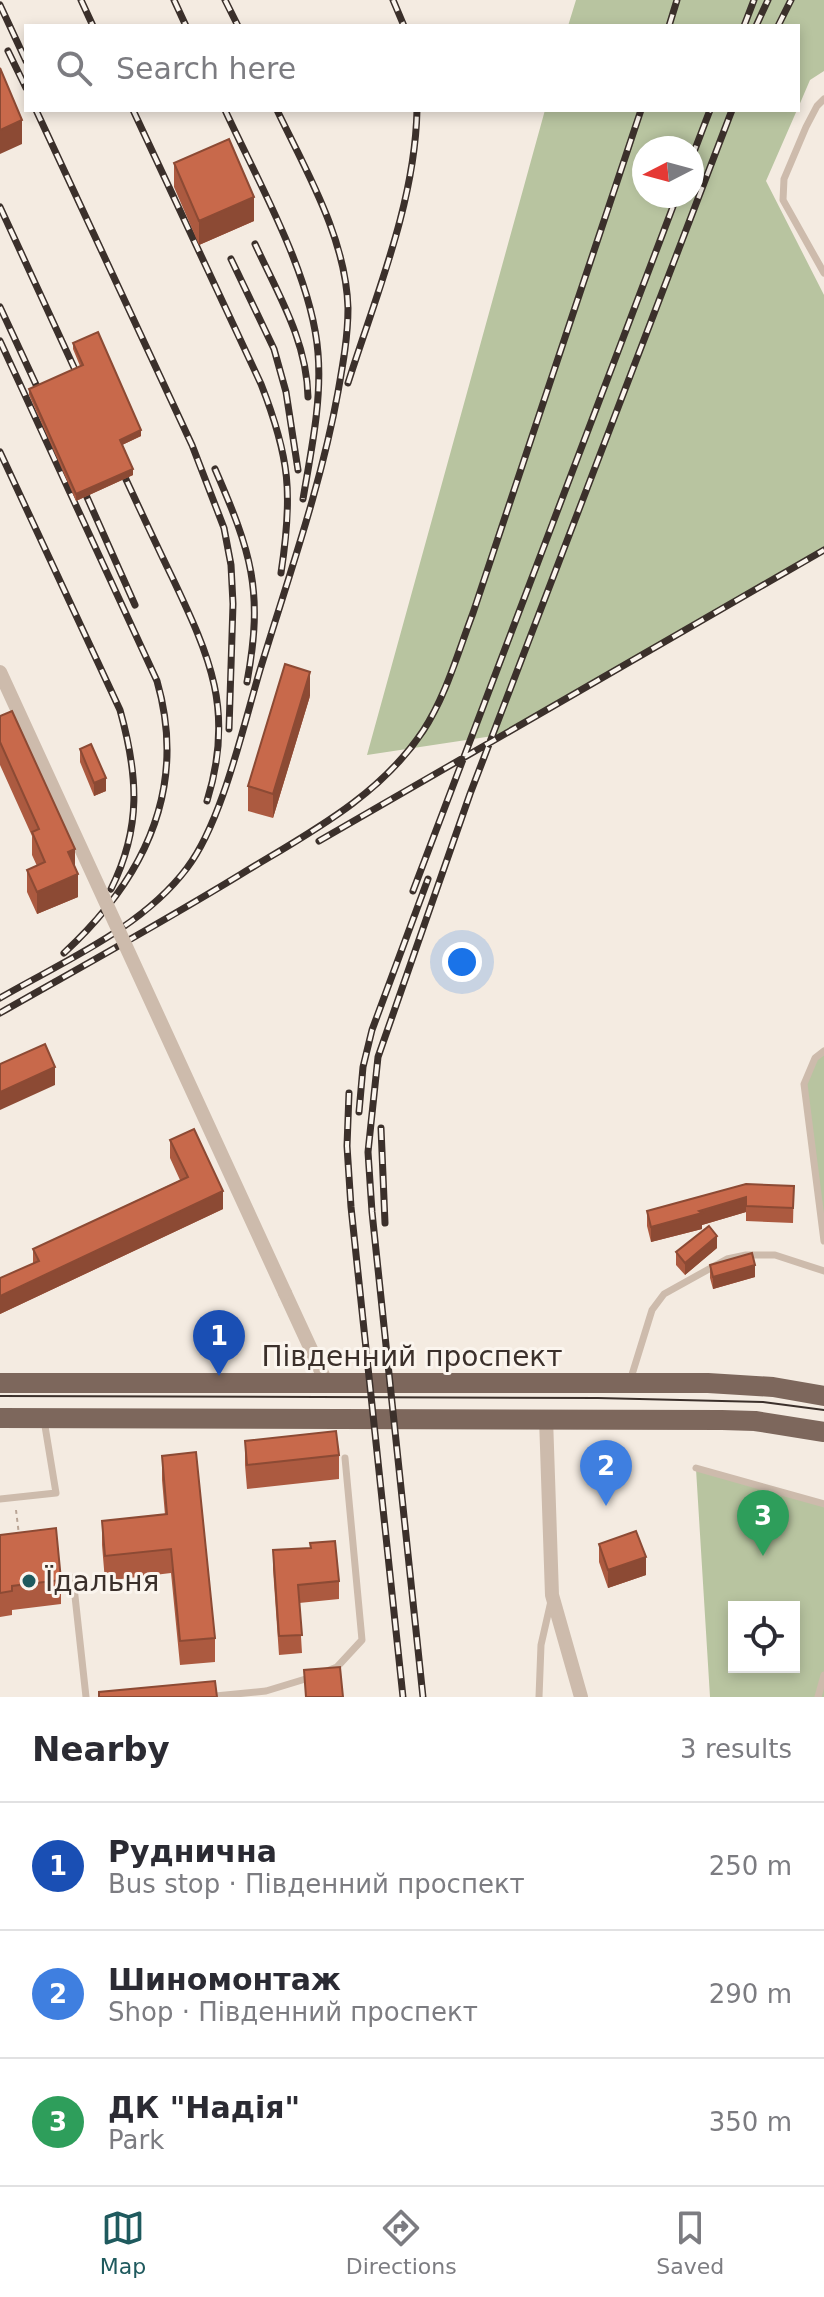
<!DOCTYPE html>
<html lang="en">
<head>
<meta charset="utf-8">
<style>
  :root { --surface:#fff; --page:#f2f2f3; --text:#2b2b33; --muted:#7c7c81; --line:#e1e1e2; --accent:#1f5a5e }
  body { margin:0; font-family:"DejaVu Sans",sans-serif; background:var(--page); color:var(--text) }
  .controls { position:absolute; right:24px; bottom:24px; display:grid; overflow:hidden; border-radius:0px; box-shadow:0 4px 12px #0003 }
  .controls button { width:72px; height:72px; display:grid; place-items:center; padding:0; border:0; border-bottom:2px solid var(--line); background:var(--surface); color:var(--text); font:40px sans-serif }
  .compass { position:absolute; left:632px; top:136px; width:72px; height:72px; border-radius:50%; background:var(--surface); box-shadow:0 4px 12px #0003; rotate:264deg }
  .you { position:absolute; left:462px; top:962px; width:28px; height:28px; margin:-20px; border:6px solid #fff; border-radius:50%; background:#1a73e8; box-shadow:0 0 0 12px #1a73e833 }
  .badge { display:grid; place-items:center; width:52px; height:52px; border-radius:50%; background:var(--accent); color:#fff; font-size:26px; font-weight:700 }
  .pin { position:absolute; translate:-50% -66px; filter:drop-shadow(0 2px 4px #0008) }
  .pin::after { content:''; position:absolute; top:42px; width:28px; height:24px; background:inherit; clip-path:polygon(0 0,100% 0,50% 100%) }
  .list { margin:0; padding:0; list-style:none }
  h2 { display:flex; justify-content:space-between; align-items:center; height:104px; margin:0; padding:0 32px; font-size:34px }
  h2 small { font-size:26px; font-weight:400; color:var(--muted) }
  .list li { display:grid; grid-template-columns:52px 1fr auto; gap:24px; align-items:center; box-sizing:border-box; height:128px; padding:0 32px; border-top:2px solid var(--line) }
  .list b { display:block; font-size:30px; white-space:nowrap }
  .list p { margin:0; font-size:26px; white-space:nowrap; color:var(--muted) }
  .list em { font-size:26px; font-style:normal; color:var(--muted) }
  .icon { flex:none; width:44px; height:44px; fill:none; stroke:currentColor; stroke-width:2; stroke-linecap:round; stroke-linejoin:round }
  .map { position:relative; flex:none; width:824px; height:1697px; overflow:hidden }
  .search { position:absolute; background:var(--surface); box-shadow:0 4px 12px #0003; left:24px; right:24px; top:24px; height:88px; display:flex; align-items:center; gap:20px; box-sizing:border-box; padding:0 28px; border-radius:0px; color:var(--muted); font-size:30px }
  .sheet { height:488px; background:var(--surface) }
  nav { display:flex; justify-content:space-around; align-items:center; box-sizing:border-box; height:112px; border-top:2px solid var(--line); background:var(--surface); font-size:22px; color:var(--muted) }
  nav a { display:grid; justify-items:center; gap:4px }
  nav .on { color:var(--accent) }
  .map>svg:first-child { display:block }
</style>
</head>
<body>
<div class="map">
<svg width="824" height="1697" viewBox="0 0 824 1697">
  <rect width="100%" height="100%" fill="#f4ebe1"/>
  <path fill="#b8c4a0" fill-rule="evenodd" d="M576,0H824V71L810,80L798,108V26H568Z
    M545,110H797L766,181L824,295V550L506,734L367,755ZM692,148V196H644V148Z
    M824,1051V1241L804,1084L815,1058Z
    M696,1469L824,1505V1697H710ZM734,1607H794V1667H734Z"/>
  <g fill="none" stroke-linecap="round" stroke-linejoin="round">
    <path stroke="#b9a596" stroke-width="2" stroke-dasharray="4 4" stroke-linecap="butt" d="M16,1510L19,1535"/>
    <path stroke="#cdbbac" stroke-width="7" d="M824,99L817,106L806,127L784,179L783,200L824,273
      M824,1051L815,1058L804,1084L824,1241
      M630,1381L652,1310L664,1294L727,1259L746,1255H775L824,1271
      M696,1468L824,1504
      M0,1499L56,1493L44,1420
      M73,1578L86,1697
      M327,1671L337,1667L362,1640L345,1458
      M205,1697L266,1691L312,1677
      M539,1697L541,1645L551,1601
      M818,1697L824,1675"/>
    <path stroke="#cdbbac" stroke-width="14" d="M285,1293L327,1384
      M546,1418L552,1595L581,1697"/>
    <path stroke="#7d675c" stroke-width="20" d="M0,1383H708L773,1387L824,1396
      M0,1418L722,1420L755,1421L824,1432"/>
    <path stroke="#3b302b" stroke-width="2" d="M0,1396L598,1398L763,1402L824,1410"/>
    <defs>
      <path id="rail" d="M81,0L93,26
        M174,0L186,26
        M225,0L238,26
        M393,0L404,26
        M0,5L26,61
        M669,26L677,0
        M744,26L754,0
        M756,26L768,0
        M778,26L791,0
        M8,51L26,88
        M36,110L192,445L224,528L231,565L233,604L229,729
        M133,110L261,384C290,458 293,494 281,573
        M225,110C258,182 312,275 318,353C322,401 311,451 303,499
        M692,157L710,110
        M0,207L83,387
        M255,244C278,294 307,341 308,397
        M231,259L274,349L286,392L298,470
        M0,307L45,404
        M0,341L157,681C188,789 144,879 64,953
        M348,383C376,295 415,203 417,110
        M0,452L120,710C138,775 142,827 111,889
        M117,460C135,499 153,538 172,577C210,657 235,711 207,801
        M215,469C251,552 264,590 247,682
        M78,477L135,605
        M319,841L824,550
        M413,891L677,196
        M0,998C64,961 142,928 187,868C222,822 243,727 260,670C288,578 321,486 338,392C343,364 348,336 348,308C346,238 306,171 277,110
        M0,1013C81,967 163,922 243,873C309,833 379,797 423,731C446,696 458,652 473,613L641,110
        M349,1093L347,1146L351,1207L403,1697
        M359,1112L363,1067L372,1030L428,879
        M381,1128L385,1223
        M423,1697L372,1212L368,1152L378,1057L470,794L732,110"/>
    </defs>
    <use href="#rail" stroke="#3b302b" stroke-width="7"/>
    <use href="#rail" stroke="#fbf5ee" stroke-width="4" stroke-dasharray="12" stroke-linecap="butt"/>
    <path stroke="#cdbbac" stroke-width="14" d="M0,672L285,1293"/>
  </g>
  <path fill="#ac5a40" d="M174,163L254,221L199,245L174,187Z
    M73,343L141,436L122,445L133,475L76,501L29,395V389L80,366L73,349Z
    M310,696L273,818L248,811V786Z
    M0,716L75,866L78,897L37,914L27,892V870L37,866L32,855V836L0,765Z
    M80,749L106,791L94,796L80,762Z
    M170,1140L223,1209L0,1314V1278L33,1264V1249L180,1180L170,1158Z
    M794,1186L793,1223L746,1221V1212L702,1225V1229L651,1242L647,1226V1211Z
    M717,1248L685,1275L676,1265V1252Z
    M710,1265L755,1277L713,1289L710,1278Z
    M245,1441L339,1455V1479L247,1489L245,1465Z
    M162,1456L215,1638V1662L180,1665L171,1573L105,1581L102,1545V1521L165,1515L162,1480Z
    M0,1535L61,1580V1604L12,1610V1615L0,1617Z
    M599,1544L646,1575L608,1588L599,1562Z
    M273,1550L339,1581V1599L299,1603L302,1653L279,1655L273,1569Z"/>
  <path fill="#8c4a34" d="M22,120V144L0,154V130Z
    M254,197V221L199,245V221Z
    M141,430V436L120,446V440Z
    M133,469V475L76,501V494Z
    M310,672V696L273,818V794Z
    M106,778V791L94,796V783Z
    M75,849V872L68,852Z
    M78,874V897L37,914V892Z
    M55,1067V1085L0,1110V1092Z
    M223,1191V1209L0,1314V1296Z
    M746,1197V1212L702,1225V1229L651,1242V1227Z
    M717,1236V1248L685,1275V1263Z
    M755,1265V1277L713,1289V1277Z
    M646,1557V1575L608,1588V1570Z"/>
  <path fill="#c8694b" stroke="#8c4a34" stroke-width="2" d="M0,68L22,120L0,130Z
    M229,139L254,197L199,221L174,163Z
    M98,332L141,430L120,440L133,469L76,494L29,389L83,365L73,343Z
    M285,664L310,672L273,794L248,786Z
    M12,711L75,849L68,852L78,874L37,892L27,870L45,862L32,832L39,829L0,742V716Z
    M91,744L106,778L94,783L80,749Z
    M45,1044L55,1067L0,1092V1064Z
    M194,1129L223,1191L0,1296V1278L39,1261L33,1249L188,1177L170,1140Z
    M746,1184L794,1186L793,1208L746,1206V1197L699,1211L702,1213L651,1227L647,1211Z
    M709,1226L717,1236L685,1263L676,1252Z
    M752,1253L755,1265L713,1277L710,1265Z
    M336,1431L339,1455L247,1465L245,1441Z
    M196,1452L215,1638L180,1641L171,1549L105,1556L102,1521L167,1514L162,1456Z
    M56,1528L61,1580L12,1586V1591L0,1593V1535Z
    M636,1531L646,1557L608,1570L599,1544Z
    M335,1541L339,1581L298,1585L302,1635L279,1636L273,1550L311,1548L310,1543Z
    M340,1667L343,1697H306L304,1670Z
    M215,1681L217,1697H99V1692Z"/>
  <circle fill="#1f5a5e" stroke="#fbf5ee" stroke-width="3" cx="29" cy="1581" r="8"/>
  <g text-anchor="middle" stroke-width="6" stroke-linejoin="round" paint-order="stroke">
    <g font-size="28" fill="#3b302b" stroke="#fbf5ee">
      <text x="412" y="1366">Південний проспект</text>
    </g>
    <g font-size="28" fill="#3b302b" stroke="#fbf5ee" text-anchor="start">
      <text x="45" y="1591">Їдальня</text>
    </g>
  </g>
</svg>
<div class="controls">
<button><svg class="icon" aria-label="locate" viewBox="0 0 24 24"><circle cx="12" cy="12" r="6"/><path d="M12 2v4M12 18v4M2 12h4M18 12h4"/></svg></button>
</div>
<svg class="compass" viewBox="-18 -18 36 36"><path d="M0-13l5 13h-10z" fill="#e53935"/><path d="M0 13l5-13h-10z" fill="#7c7c81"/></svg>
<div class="you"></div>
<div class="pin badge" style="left:219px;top:1376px;background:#1a4fb4">1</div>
<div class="pin badge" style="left:606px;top:1506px;background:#3f7fe0">2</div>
<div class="pin badge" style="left:763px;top:1556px;background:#2e9e5b">3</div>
<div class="search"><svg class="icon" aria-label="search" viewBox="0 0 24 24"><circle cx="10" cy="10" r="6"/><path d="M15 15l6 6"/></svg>Search here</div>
</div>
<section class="sheet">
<h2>Nearby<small>3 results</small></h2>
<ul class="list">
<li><span class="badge" style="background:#1a4fb4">1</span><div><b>Руднична</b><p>Bus stop · Південний проспект</p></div><em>250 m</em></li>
<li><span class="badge" style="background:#3f7fe0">2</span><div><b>Шиномонтаж</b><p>Shop · Південний проспект</p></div><em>290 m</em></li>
<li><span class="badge" style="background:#2e9e5b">3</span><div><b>ДК &quot;Надія&quot;</b><p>Park</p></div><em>350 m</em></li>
</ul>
</section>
<nav>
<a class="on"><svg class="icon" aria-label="map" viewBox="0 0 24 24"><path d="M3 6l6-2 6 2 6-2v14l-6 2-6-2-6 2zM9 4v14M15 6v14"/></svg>Map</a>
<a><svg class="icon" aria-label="directions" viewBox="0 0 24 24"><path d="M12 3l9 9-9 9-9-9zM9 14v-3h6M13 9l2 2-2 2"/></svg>Directions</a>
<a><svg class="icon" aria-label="saved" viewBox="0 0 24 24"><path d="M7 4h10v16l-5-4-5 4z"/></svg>Saved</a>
</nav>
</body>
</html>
